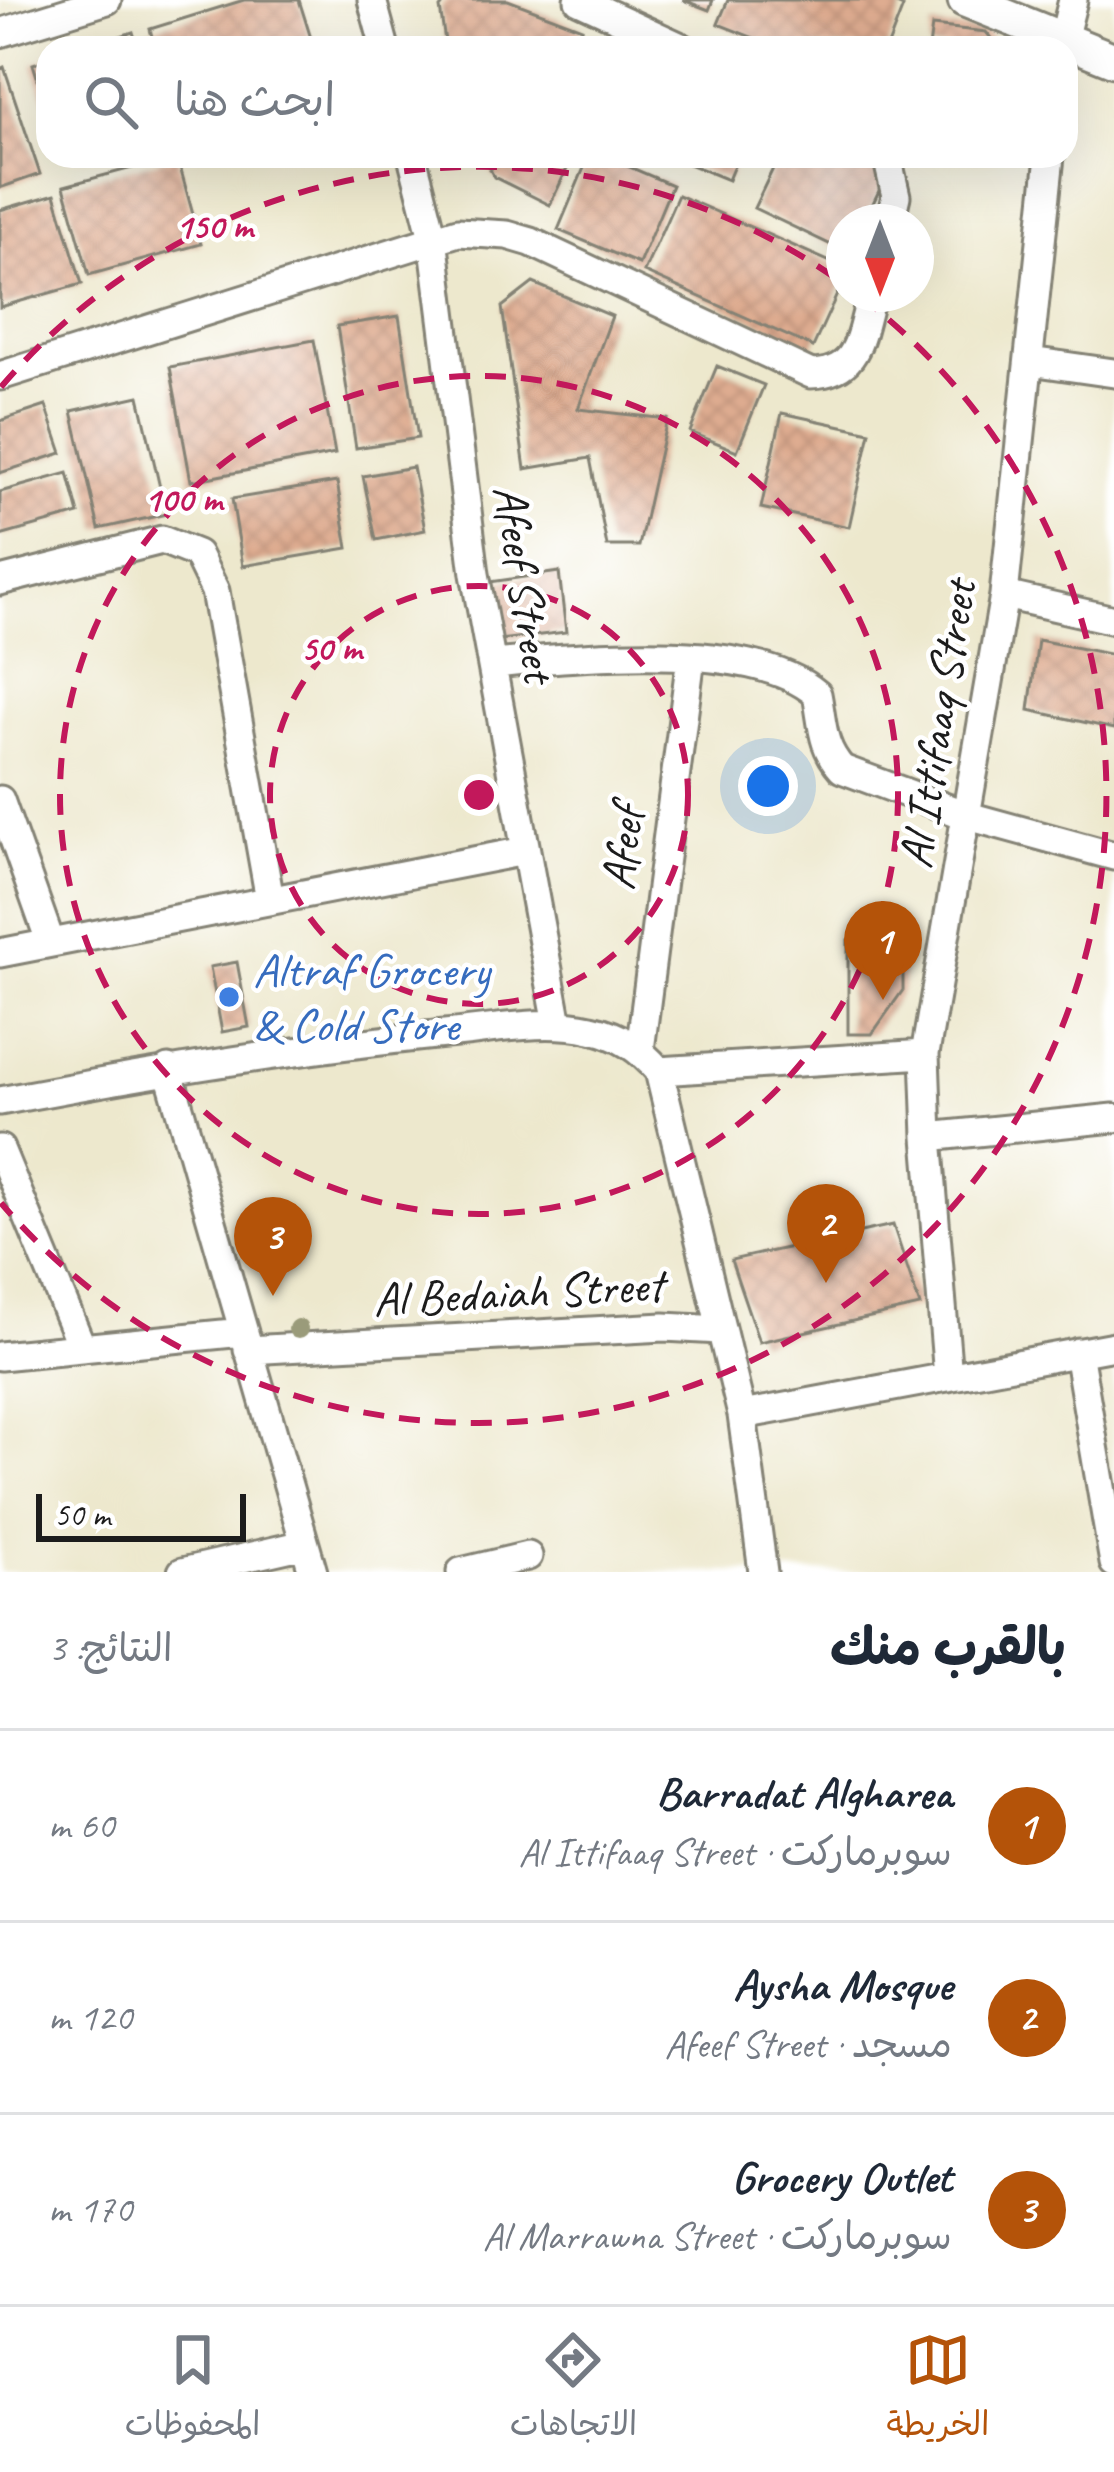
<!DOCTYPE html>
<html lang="ar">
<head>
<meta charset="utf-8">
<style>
  :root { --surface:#fff; --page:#f2f2f3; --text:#1f2937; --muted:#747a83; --line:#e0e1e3; --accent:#b45309 }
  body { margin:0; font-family:Caveat,"Playpen Sans Arabic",sans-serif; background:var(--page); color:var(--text); direction:rtl }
  .compass { position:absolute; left:826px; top:204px; width:108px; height:108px; border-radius:50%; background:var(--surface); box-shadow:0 12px 48px #0002; rotate:180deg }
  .scale { position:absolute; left:36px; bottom:30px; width:210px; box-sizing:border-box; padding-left:12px; border:6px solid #1c1c1c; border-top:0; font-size:33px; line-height:42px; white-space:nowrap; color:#1c1c1c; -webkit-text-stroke:9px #fff; paint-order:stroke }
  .you { position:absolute; left:768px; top:786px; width:42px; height:42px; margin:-30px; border:9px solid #fff; border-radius:50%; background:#1a73e8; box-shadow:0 0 0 18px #1a73e833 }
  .badge { display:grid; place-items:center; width:78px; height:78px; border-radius:50%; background:var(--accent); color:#fff; font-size:39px; font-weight:700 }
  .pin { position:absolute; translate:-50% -99px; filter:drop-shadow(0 3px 6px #0008) }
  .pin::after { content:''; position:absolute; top:63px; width:42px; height:36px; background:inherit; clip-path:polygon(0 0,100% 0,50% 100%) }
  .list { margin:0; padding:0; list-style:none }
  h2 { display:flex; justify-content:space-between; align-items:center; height:156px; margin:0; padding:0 48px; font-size:51px }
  h2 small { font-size:39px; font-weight:400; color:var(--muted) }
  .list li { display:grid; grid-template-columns:78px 1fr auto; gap:36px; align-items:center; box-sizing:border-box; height:192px; padding:0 48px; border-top:3px solid var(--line) }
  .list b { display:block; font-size:45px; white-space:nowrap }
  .list p { margin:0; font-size:39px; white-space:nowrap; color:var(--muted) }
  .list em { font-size:39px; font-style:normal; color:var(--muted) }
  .icon { flex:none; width:66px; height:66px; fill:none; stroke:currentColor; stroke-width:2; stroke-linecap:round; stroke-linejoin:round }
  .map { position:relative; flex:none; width:1114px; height:1572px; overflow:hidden; direction:ltr }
  .search { position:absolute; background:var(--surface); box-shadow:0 12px 48px #0002; left:36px; right:36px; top:36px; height:132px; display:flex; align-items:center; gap:30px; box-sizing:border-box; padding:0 42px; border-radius:36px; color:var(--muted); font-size:45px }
  .sheet { height:732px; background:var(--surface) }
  nav { display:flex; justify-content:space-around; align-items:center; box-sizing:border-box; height:168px; border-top:3px solid var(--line); background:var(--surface); font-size:33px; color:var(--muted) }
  nav a { display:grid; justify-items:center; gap:6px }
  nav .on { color:var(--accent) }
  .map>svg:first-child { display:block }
</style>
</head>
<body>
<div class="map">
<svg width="1114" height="1572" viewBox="0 0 1114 1572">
  <defs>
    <pattern id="building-cross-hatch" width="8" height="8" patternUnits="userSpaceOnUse" patternTransform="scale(3)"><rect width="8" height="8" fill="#deac90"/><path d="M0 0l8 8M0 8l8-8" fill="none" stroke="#be937c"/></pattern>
  </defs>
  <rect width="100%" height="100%" fill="#fff"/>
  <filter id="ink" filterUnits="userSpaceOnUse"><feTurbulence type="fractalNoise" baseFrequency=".00833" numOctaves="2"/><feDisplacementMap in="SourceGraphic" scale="24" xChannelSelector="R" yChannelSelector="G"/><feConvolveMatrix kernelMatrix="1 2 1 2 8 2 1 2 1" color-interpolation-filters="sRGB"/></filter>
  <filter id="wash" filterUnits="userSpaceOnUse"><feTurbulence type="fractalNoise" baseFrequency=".004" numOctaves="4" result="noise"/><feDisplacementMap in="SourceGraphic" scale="48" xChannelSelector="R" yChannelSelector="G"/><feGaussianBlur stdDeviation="2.7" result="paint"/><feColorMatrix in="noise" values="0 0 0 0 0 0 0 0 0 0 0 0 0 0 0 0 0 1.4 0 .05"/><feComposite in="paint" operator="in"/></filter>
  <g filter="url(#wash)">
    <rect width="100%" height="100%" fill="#ede8cd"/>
    <g id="blocks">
      <path fill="url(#building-cross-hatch)" d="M244,0H299L314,48H155L150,29Z
        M447,0H508L582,28L574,48H446L440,8Z
        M683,0H713L709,10Z
        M728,0H887L903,7L887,48H779L718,24Z
        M932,26L986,32L999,48H929Z
        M133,32L138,48H86V47Z
        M48,59V109H47L33,64Z
        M4,67L40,174L0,188V69Z
        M177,156L201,244L89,275L64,186Z
        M483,156H573L550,205L494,177Z
        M589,156H604L672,185L639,264L558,230Z
        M669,156H738L728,180Z
        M779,156H859L889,170L864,222H844V251L754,208Z
        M55,194L82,284L0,307V210Z
        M678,195L844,268V279L813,347L644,272Z
        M533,283L612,316L578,409L667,419L639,546H607L590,458L525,469L502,307Z
        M399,316L418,438L356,448L337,326Z
        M314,340L335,454L191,481L170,367Z
        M717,366L764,385L737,451L690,432Z
        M139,396L166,514L99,529L72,411Z
        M46,406L62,453L0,473V421Z
        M782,413L870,432L849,527L761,508Z
        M413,467L425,530L376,540L363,476Z
        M68,473L79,514L0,536V492Z
        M337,482L348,548L243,566L232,499Z
        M559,572L566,632L499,640L490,582Z
        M1038,640L1114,655V729L1029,710Z
        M848,940L903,941V990L872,1034H848Z
        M237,962L249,1027L222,1032L210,967Z
        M893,1225L920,1306L759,1342L731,1260Z"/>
    </g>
  </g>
  <g filter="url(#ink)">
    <use href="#blocks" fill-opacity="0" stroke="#848274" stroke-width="3"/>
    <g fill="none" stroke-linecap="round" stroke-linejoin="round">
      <defs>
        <path id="minor" d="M372,0L385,48
          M579,0L683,48
          M0,33L107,0
          M1061,48L1073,0
          M412,156L433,238L475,574L558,1024
          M887,156L896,196L890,222
          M1030,361L1114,373
          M0,376L458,232L507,235L531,242L811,374C861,373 859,335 872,294
          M0,581L162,540L197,554L215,591L270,900
          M1004,595L1114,620
          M492,664C575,657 752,637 817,694C823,724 821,746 842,769L968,816L1114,856
          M0,800L50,941
          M0,953L525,851
          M640,1050L691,657
          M168,1069L313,1572
          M659,1071L925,1054
          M0,1101C147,1073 295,1049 445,1034C492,1030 544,1018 591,1029C620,1035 640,1049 659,1071L742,1415L763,1572
          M928,1137L1114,1118
          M0,1149L82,1348
          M248,1350L664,1327L721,1330
          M1078,1352L1114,1563
          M0,1356L243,1332
          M948,1377L928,1137L925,1054L1004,595L1050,156
          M742,1415L1114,1346
          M182,1572L305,1544
          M461,1572L528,1556"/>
        <path id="tertiary" d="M965,0L1114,60"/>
      </defs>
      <use href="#minor" stroke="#848274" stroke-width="33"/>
      <use href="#tertiary" stroke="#848274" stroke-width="39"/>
      <use href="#minor" stroke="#fff" stroke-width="27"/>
      <use href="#tertiary" stroke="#fff" stroke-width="33"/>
    </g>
    <circle fill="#9a9b7a" cx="298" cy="1329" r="10"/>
  </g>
  <g fill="none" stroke="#c2185b" stroke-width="6" stroke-dasharray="21 15">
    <circle cx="479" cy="795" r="209"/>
    <circle cx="479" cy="795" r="419"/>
    <path d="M1 387A628 628 0 0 1 844 284M861 297A628 628 0 1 1 1 1203"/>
  </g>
  <circle fill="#3f7fe0" stroke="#fff" stroke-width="4.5" cx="229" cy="997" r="12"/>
  <g text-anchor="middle" stroke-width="9" stroke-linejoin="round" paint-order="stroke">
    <g font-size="48" fill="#1c1c1c" stroke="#fff">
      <text transform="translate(526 583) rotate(81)" y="17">Afeef Street</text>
      <text transform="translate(936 724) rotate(-81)" y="17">Al Ittifaaq Street</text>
      <text transform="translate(621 848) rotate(-83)" y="17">Afeef</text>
      <text transform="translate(518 1291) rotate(-3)" y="17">Al Bedaiah Street</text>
    </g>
    <g font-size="48" fill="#366cbe" stroke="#fff" text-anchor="start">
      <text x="253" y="986">Altraf Grocery<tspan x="253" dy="55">&amp; Cold Store</tspan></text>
    </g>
  </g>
  <circle cx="479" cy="795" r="18" fill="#c2185b" stroke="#fff" stroke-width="6"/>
  <g font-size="36" text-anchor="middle" font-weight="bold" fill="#c2185b" stroke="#fff" stroke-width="9" stroke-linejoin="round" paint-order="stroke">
    <text x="214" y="238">150 m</text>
    <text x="183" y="511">100 m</text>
    <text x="331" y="660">50 m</text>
  </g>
</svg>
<svg class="compass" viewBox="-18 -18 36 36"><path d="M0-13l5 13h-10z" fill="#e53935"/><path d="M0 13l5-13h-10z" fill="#747a83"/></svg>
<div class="scale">50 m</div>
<div class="you"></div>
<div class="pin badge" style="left:883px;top:1000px">1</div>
<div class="pin badge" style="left:826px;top:1283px">2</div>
<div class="pin badge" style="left:273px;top:1296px">3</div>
<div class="search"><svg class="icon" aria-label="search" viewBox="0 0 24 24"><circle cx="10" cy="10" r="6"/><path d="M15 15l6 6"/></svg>ابحث هنا</div>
</div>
<section class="sheet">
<h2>بالقرب منك<small>النتائج: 3</small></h2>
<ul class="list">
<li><span class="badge">1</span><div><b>Barradat Algharea</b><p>سوبرماركت · Al Ittifaaq Street</p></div><em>60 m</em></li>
<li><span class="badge">2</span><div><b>Aysha Mosque</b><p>مسجد · Afeef Street</p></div><em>120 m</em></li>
<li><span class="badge">3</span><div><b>Grocery Outlet</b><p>سوبرماركت · Al Marrawna Street</p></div><em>170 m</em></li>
</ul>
</section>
<nav>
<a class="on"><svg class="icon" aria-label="map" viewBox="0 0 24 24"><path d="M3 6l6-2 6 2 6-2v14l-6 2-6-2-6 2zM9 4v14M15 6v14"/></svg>الخريطة</a>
<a><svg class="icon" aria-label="directions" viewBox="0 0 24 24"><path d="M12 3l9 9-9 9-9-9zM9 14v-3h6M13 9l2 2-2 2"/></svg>الاتجاهات</a>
<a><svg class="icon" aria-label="saved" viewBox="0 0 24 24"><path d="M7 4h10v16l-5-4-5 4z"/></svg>المحفوظات</a>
</nav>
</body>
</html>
